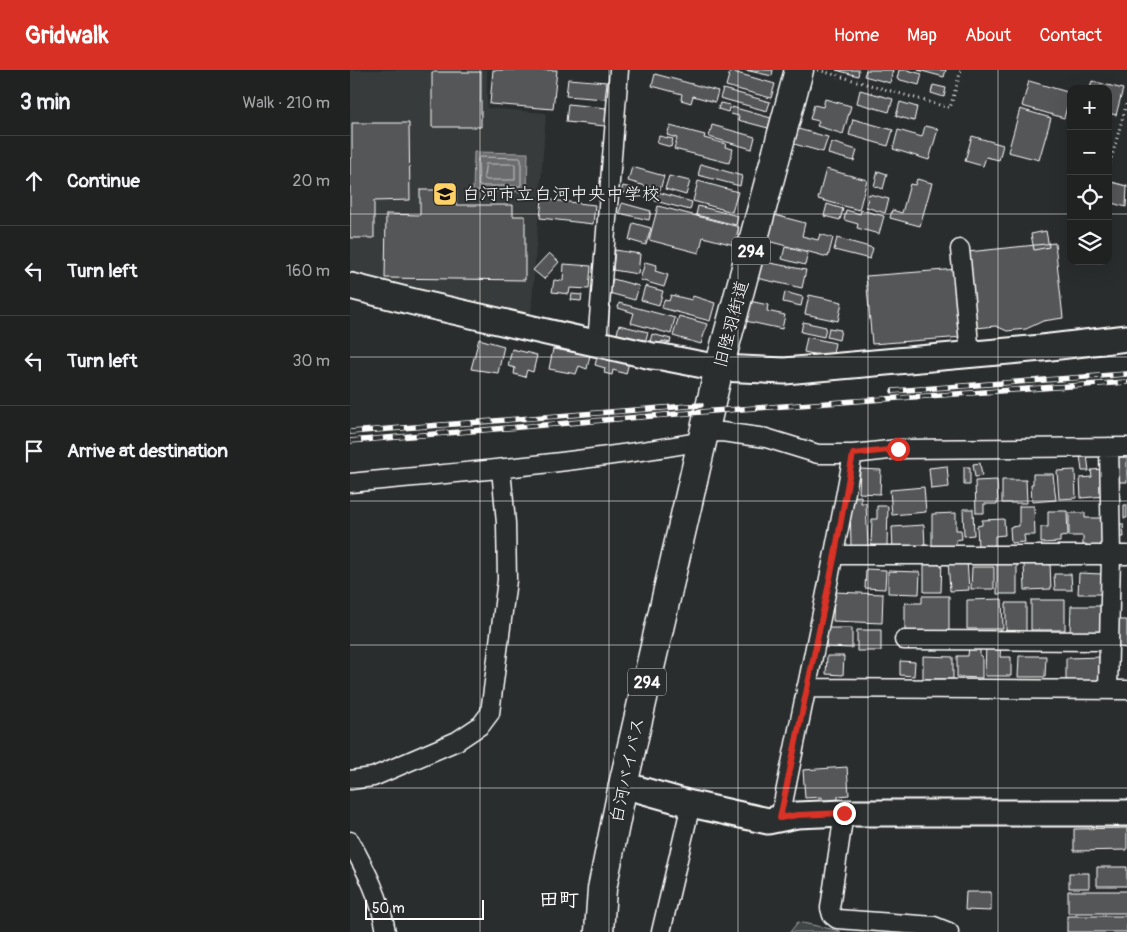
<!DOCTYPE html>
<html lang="en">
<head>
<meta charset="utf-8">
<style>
  :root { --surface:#202222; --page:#282a2a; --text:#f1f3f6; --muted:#a2a4a5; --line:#3d3f40; --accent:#d93025 }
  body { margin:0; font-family:Pangolin,"Klee One",sans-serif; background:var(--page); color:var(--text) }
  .controls { position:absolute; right:15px; top:15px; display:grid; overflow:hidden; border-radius:10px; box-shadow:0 5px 20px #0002 }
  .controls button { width:45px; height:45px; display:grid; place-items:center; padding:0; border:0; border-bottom:1px solid var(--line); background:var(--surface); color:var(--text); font:25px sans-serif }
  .scale { position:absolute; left:15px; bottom:12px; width:119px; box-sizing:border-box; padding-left:5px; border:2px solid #fff; border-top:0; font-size:14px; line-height:18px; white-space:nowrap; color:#fff; -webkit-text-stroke:4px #2a2d2e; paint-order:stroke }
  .stop { position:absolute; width:15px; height:15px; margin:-11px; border:4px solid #d93025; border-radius:50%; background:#fff }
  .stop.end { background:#d93025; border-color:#fff; box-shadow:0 1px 5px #0008 }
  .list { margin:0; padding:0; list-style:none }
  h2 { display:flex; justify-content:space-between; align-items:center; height:65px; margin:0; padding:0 20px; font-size:21px }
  h2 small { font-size:16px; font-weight:400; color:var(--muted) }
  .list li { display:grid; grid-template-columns:32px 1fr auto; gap:15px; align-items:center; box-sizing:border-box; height:90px; padding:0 20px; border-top:1px solid var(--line) }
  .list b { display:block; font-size:19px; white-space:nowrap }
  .list em { font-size:16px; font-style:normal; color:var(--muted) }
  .icon { flex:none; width:28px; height:28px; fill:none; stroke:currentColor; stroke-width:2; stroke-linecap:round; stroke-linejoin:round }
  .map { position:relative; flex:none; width:777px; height:862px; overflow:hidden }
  header { display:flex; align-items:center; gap:30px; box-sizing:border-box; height:70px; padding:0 25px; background:var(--accent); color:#fff }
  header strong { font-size:24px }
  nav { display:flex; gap:28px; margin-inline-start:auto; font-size:18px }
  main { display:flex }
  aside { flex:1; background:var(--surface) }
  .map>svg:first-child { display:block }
</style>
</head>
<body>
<header>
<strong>Gridwalk</strong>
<nav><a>Home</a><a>Map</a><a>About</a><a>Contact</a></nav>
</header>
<main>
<aside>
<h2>3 min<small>Walk · 210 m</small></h2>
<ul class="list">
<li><svg class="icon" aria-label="ahead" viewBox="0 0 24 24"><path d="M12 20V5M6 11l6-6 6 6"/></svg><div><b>Continue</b></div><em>20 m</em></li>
<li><svg class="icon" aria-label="left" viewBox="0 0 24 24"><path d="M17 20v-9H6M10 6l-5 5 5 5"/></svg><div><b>Turn left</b></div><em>160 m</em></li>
<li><svg class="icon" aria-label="left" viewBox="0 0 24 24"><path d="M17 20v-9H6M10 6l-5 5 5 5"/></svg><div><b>Turn left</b></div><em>30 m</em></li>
<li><svg class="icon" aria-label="arrive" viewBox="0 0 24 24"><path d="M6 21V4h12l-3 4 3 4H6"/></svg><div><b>Arrive at destination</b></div></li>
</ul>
</aside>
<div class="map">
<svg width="777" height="862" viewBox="0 0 777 862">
  <rect width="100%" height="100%" fill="#2a2d2e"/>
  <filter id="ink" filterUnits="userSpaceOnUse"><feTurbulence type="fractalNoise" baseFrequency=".02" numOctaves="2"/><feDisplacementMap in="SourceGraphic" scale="10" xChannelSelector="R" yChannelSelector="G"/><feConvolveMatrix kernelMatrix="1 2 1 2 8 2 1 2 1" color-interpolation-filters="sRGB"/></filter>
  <g filter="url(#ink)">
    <path fill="#373a3b" d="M0,0H137V38L196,43L181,246L0,205Z"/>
    <path fill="#414445" stroke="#a0a2a2" d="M448,852L490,861L491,862H440Z"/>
    <path fill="#6a6c6d" stroke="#a6a7a7" d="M124,82L178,83L177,122L123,121Z"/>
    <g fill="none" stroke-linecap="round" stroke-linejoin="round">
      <path stroke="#c3c4c5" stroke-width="1" d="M130,87L171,88V116H129L128,89Z
        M136,94H165V110H136L134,108Z"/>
    </g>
    <path fill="#555758" stroke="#fff" d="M143,0H207L203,39L140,34Z
      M395,0H423L422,6Z
      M486,0H509L508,6Z
      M516,0H543L540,13L514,6Z
      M549,0H557L572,4L569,15L547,9Z
      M568,0H596L594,7Z
      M380,1L425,14L421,28L376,16Z
      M82,2H131V57H82Z
      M305,4L368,21L365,32L343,26L341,33L331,30L332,24L302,16Z
      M218,9L257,12L255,29L216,26Z
      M679,11L721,23L714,48L672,36Z
      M742,11L773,19L766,45L758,43V19H740Z
      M583,15L596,18L594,27L581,23Z
      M373,19L420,32L417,41L370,28Z
      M510,20L543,29L539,42L507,33Z
      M475,29L501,36L493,64L467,56L469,51L460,49L464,35L473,37Z
      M550,32L567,37L564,51L546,46Z
      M370,33L380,35L378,42L368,39Z
      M218,34L256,38L255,56L216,52Z
      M382,37L421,48L418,58L388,50L389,46L381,44Z
      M670,39L701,48L689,90L658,82Z
      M503,49L543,60L538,76L499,65Z
      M2,53H59L60,130L24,131V168H0V88H2Z
      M362,55L405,67L402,79L359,67Z
      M320,56L355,65L354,68L376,74L375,77L383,79L379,93L324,79L327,68L317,65Z
      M575,56L588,59L579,90L543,79L548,60L572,67Z
      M448,59L478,67L473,82L444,74Z
      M309,66L323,69L321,77L307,73Z
      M622,66L653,75L649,90L636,87L633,96L615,91Z
      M481,72L507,80L504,91L478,84Z
      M351,94L392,106L390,116L348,105Z
      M282,97L314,106L310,120L278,111Z
      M476,99L517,110L509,140L468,129Z
      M528,101L537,104L533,119L524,116Z
      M319,106L340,111L336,125L315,119Z
      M567,109L582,113L570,156L540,148L542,140L552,143L560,114L565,115Z
      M348,111L388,122L382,142L343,131Z
      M758,111L777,116L776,137L758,132Z
      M273,116L285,119L283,125L271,122Z
      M70,120H106V135H163V146H175V210L35,208L36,144L70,145Z
      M308,122L342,132L340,140L305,131Z
      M519,124L539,129L535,143L516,137Z
      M192,129L245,135L243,154L190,148Z
      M272,133L301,141L299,150L269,143Z
      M477,134L493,139L490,150L474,146Z
      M308,136L389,157L384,175L353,167L349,183L299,170Z
      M348,136L388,146L386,155L346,145Z
      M496,140L510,144L511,140L534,146L529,164L507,158L508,154L494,150Z
      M421,144L455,153L452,166L468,170L470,164L483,168L478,187L414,170Z
      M283,153L301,158L296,175L279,170Z
      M696,161L699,177L684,180L681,164Z
      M487,168L523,178L520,189L484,180Z
      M705,173L713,248L693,251L676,259L657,261L646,256L626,258L618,182Z
      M435,177L458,183L455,195L432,189Z
      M265,180L290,184L288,204L263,200Z
      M199,183L209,192L194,209L183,200Z
      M410,191L456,200L452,218L406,208Z
      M295,192L307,195L305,201L318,205L314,217L290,210Z
      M214,194L241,196L239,219L220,218L219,224L202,222L204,210L213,211Z
      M608,199L613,267L522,274L516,206Z
      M263,209L289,216L285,230L259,223Z
      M295,216L313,221L309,235L291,230Z
      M435,222L453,227L451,236L433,232Z
      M222,224L232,225L231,231L221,230Z
      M321,225L342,230L343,226L365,233L360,251L312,238L314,230L319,231Z
      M459,225L492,232L488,251L455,244Z
      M395,230L418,235L417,241L435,245L432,259L391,250Z
      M269,233L325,248L321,264L281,253L284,243L268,238Z
      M329,246L357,254L351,274L323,266Z
      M453,252L476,257L474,267L451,262Z
      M269,255L298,262L294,276L266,268Z
      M479,258L491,260L489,270L477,267Z
      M302,264L321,269L320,273L312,271L310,278L299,275Z
      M457,267L485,273L482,288L454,282Z
      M129,269L154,276L148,303L121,299Z
      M162,279L187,285L183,302L177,300L175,307L164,304L165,298L158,296Z
      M203,279L240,285L237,299L229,296L226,304L199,299Z
      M248,284L279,292L276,304L263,300L262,305L254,303L255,298L245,295Z
      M730,385H737L739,401H732Z
      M765,387H777V412H766Z
      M630,393L632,406L625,407L623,394Z
      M597,396L599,417L581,419L579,398Z
      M614,397H620V415H614Z
      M510,399L531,400L530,424L509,423Z
      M754,399L756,426L731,428L730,408L742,407L741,400Z
      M725,400L726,428L709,429L707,401Z
      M683,404H703L706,430L682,432L681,414H683Z
      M647,410L648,434H634V443H626L625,411Z
      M652,410H676L677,433H652Z
      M574,417L576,442L542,445L540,420Z
      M511,426V433H516L518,477H501L500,427Z
      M774,435H777V448H774Z
      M527,436H538L537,476H521L522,449H527Z
      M669,436H684L685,465H674L675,472L661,473L660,457L669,456Z
      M613,439H623L624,465L614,466Z
      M698,441H717L718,466L710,467V472L691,473V457H698Z
      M606,443V460H611L612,469L606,470V479H582V444Z
      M719,443H735V448H752L759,477H733V466H719Z
      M654,449L655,465L645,466V476L628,477L627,456L632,455V450Z
      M766,454H773L774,467H766Z
      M574,455L575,478L543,480L542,457Z
      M574,489H592L591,522H574Z
      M617,490L619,520L600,521L598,491Z
      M647,491H667V524H647Z
      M700,492L701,519L675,520L674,493Z
      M622,497H644V519H621Z
      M516,499L536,500L535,519L515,518Z
      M538,501L570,502L569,524L538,523Z
      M729,503L752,504V524H728Z
      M704,504H721L722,520H705Z
      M484,522L533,524L532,553L483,551Z
      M572,526H599V561H555V533H572Z
      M652,529L653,559H617V530Z
      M681,530H715V560H681Z
      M656,533H676V564H656Z
      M721,536H752V563H720Z
      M769,550H777V578L768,577Z
      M477,558H502V578L476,577Z
      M507,560H531V581H507Z
      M636,573L651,574L650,587H661V606H635Z
      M619,577L630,578V586H632V608L607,607V586H618Z
      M477,586H494L493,605L476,604Z
      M573,586L603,587V609H573Z
      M669,586H696L695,607H668Z
      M753,587L754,611L716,613V588Z
      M550,591L565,592L564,606L550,605Z
      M497,697L499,725L488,726V734H472V727L455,728L453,700Z
      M777,758V780L724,781V759Z
      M747,797H777V816H747Z
      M719,803H739V818H719Z
      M718,821H777V843H718Z
      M616,822H641V841L615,840Z
      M717,846H777V862H717Z"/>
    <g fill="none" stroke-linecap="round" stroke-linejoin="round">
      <defs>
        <path id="street" d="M610,179L620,284
          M247,273L269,0
          M354,363L372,362L416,368L468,384H503L548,379L777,377
          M0,413C118,402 236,392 353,371
          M485,485H777
          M554,570L759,571
          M456,618L777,620
          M758,620L761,485L759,377
          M0,710L23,707L107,671L131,655L140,643L157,510L156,453L151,399
          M494,743L480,838L482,845L487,849L584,856L599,862
          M430,748C454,627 481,506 503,384
          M0,771C16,800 31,829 36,862
          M311,862L341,734"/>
        <path id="secondary" d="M0,216L64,232L302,286L312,287L369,298L435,301L692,278L777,268
          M273,715L341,734L418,751L447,745L494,743H777"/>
        <path id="highway" d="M249,862L252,819L273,715L369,298L449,0"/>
      </defs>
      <use href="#street" stroke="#fff" stroke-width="21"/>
      <use href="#secondary" stroke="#fff" stroke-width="29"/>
      <use href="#highway" stroke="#fff" stroke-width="31"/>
      <path stroke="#fff" stroke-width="3" stroke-dasharray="1 4" stroke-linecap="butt" d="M468,0L600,38L611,0
        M760,93L777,32"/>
      <use href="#street" stroke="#2a2d2e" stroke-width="18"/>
      <use href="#secondary" stroke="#2a2d2e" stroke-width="25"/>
      <use href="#highway" stroke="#2a2d2e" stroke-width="28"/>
      <defs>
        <path id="rail" d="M543,321L777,304
          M0,362L351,335
          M0,371L363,341L777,312"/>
      </defs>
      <use href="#rail" stroke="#fff" stroke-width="5.5"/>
      <use href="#rail" stroke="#2a2d2e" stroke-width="4" stroke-dasharray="11" stroke-linecap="butt"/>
    </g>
  </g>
  <g fill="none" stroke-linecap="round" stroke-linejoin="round" filter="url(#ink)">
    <path stroke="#d93025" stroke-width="6" d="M494,743L447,745L430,748L485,484L503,384L548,379"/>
  </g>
  <path fill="none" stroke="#fff" stroke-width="1" stroke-opacity="0.55" d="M130,0V862M259,0V862M388,0V862M518,0V862M648,0V862M0,144H721M758,144H777M0,287H777M0,431H777M0,575H777M0,718H777"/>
  <defs>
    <symbol id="school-square" viewBox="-11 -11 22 22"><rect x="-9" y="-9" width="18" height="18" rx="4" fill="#ffd166" stroke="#2a2d2e"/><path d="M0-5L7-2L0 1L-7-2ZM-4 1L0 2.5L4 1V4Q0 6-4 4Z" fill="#111"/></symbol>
  </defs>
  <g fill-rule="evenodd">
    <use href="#school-square" x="81" y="110" width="28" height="28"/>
  </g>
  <g text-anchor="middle" stroke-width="4" stroke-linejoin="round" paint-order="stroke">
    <g fill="#2a2d2e" stroke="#bfc0c0" stroke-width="1">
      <rect x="382" y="167.5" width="38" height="27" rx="4"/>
      <rect x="278" y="598.5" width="38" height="27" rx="4"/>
    </g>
    <g font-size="16" font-weight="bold" fill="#fff">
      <text x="401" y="187">294</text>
      <text x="297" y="618">294</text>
    </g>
    <g font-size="18" fill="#fff" stroke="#2a2d2e" text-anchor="start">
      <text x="112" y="130">白河市立白河中央中学校</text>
    </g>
    <g font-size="18" fill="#fff" stroke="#2a2d2e">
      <text transform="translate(381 254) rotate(-75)" y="6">旧陸羽街道</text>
      <text transform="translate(277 700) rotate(-78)" y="6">白河バイパス</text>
    </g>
    <g font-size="20" font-weight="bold" fill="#fff" stroke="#2a2d2e">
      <text x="209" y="836">田町</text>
    </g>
  </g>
</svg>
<div class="controls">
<button>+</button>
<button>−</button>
<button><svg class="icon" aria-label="locate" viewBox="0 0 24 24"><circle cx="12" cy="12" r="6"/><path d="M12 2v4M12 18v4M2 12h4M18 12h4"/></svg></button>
<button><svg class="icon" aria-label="layers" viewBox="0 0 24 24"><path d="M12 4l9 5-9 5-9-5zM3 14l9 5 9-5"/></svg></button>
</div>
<div class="scale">50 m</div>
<div class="stop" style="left:548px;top:379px"></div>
<div class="stop end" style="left:494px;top:743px"></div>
</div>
</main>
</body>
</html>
